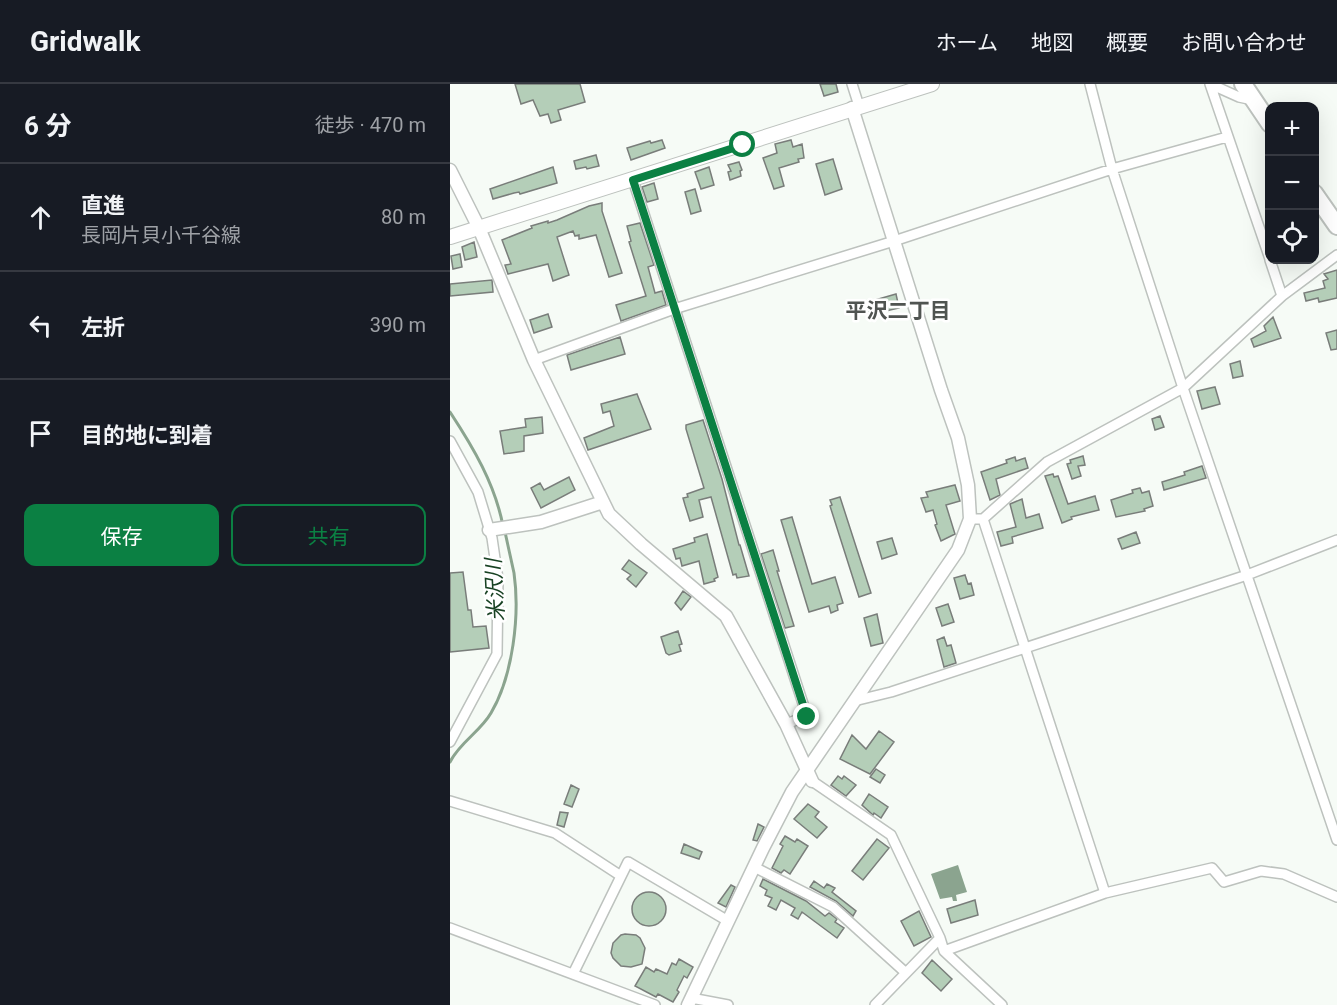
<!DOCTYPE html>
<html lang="ja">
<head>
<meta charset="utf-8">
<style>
  :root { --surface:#171b24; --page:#20242c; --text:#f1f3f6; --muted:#9ea1a6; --line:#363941; --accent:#0b8043 }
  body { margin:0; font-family:Roboto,"Noto Sans JP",sans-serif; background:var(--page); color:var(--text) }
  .controls { position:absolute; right:18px; top:18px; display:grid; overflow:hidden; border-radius:12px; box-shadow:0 6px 24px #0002 }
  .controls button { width:54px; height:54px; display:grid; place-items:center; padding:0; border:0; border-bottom:2px solid var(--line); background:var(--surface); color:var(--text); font:30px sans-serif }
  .stop { position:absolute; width:18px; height:18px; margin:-14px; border:4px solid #0b8043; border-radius:50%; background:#fff }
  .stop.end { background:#0b8043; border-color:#fff; box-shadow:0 2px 6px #0008 }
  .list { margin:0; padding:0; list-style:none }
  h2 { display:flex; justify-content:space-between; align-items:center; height:78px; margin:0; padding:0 24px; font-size:26px }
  h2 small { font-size:20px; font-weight:400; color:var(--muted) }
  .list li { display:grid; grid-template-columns:39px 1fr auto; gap:18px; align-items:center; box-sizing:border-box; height:108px; padding:0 24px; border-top:2px solid var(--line) }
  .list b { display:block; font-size:22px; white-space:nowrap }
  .list p { margin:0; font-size:20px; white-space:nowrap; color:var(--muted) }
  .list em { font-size:20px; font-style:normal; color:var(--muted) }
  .actions { display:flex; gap:12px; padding:18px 24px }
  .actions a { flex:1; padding:14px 0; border:2px solid var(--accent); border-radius:12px; text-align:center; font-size:21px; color:var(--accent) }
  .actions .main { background:var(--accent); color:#fff }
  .icon { flex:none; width:33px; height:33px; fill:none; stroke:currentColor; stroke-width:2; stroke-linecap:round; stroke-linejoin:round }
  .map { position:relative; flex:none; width:887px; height:921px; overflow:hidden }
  header { display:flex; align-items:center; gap:36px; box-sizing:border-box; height:84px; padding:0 30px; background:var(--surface); border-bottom:2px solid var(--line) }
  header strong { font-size:28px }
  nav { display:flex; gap:33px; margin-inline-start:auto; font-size:21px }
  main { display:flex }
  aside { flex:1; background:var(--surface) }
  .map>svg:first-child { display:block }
</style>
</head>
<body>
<header>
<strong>Gridwalk</strong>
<nav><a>ホーム</a><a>地図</a><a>概要</a><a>お問い合わせ</a></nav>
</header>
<main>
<aside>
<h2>6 分<small>徒歩 · 470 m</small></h2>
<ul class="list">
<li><svg class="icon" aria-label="ahead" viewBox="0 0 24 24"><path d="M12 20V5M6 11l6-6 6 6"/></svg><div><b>直進</b><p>長岡片貝小千谷線</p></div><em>80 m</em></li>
<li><svg class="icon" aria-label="left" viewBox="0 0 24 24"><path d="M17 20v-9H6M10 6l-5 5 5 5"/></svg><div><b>左折</b></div><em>390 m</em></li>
<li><svg class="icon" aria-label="arrive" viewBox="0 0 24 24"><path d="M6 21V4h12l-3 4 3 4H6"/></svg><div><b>目的地に到着</b></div></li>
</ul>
<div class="actions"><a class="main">保存</a><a>共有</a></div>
</aside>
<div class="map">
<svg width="887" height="921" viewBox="0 0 887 921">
  <rect width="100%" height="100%" fill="#f6fbf6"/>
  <path fill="#8ba48f" d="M508,781L517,808L506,811L507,817H503L502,813L490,815L481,790Z"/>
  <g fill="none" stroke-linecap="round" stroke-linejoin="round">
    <path stroke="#8ba48f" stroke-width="3" d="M0,328C23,363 45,400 53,442
      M0,678C10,658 30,648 41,629C63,592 70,531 64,489C61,475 58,462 55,448"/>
  </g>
  <path fill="#b4ceb8" stroke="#797d7a" stroke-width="1.5" d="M65,0H130L135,18L108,26L111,36L101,39L98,30L90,32L83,16L71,20Z
    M370,0H386L388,8L374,12Z
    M212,56L215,64L181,76L177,64L200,57L201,59Z
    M341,56L343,63L352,60L354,74L348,75L349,78L329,84L334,102L324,105L313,74L327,69L325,60Z
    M146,71L149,82L137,85L136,83L126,85L124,77Z
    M383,75L392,105L375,111L366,80Z
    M289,78L292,86L290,87L291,92L280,96L278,88L281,87L278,81Z
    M103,83L107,99L70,110L69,108L64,109L43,115L40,105Z
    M259,83L264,101L251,105L245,88Z
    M204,99L208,115L197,118L192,103Z
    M245,105L251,127L241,130L235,108Z
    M152,119V127L172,189L159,193L146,151L129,155V151L125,152L123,147L107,153L119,191L103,197L98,180L58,190L55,181L61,180L52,156L82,144L81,142L98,137V139L107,136L139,122Z
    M190,139L204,181L198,183L205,209L212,207L216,221L171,237L166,221L196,212L179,158L181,157L177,142Z
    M24,158L27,173L15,176L12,163Z
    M10,170L12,183L3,185L1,172Z
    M887,186V214L869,218L868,214L856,217L854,209L875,204L873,197L878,195L874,190Z
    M42,196L43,208L0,212V200Z
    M446,210L449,224L418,231L416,222L419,221L418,218Z
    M98,230L102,243L84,249L80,236Z
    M823,233L831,254L804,263L801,255L816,247L814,242Z
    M887,246V265L881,266L876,249Z
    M170,253L175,270L121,286L117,271Z
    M790,277L793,292L783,294L780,280Z
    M765,303L770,320L752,325L747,307Z
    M187,310L201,345L138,366L134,354L164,342L160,327L153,329L151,320Z
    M710,332L714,343L705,346L702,335Z
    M92,333L93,349L74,352V367L54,370L50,347L76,343L75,335Z
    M253,336L272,395L289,461H290L299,492L287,494L286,490L283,491L261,413L249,416L253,433L240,437L235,421L233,414L238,413L237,410L254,404L236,345V341Z
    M633,372L635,381L628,382L631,392L622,395L617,380L621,379L620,376Z
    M565,373L566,377L575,374L578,384L546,395L550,411L540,416L531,388L557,379L556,376Z
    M752,382L756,394L714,406L712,398L735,391L734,388Z
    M603,390L604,393L608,392L618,420L645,412L649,426L621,433L622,435L612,439L595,392Z
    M119,393L125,406L91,424L81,404L90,399L94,406Z
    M505,401L510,417L496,421L505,450L491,457L485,441L487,440L483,426L476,428L471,414L478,413L476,408Z
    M690,404L692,409L699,407L703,422L694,425L695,427L666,433L661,416L683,409L682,406Z
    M390,413L421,509L409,513L380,422L382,421L380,416Z
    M572,415L576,434L589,430L593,444L562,453L563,459L551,462L547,448L566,443L560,420Z
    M342,433L362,500L385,493L393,519L387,521L388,526L381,529L379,522L359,528L331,436Z
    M686,448L690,459L672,465L668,455Z
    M257,450L268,493L264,495L265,497L254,500L249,477L232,482L230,474L226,475L223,465L245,458L244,454Z
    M442,454L447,470L432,475L427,458Z
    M323,466L329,487H327L344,542L335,544L311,470Z
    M179,476L197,489L186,503L177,495L181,491L172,485Z
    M13,488L18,526H21L23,543L36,542L39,564L0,568V489Z
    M515,491L518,500L521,499L524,511L510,515L504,494Z
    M233,507L241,513L231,526L225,519Z
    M498,520L504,538L492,542L486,524Z
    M427,530L433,559L421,562L414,534Z
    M228,547L232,560L229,561L231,567L219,571L216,569L211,553Z
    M494,553L497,562L501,561L506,579L494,583L487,556Z
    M429,647L444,658L420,690L390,675L402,651L416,665Z
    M426,685L435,691L430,699L420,693Z
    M388,692L392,695L394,692L406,701L396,712L381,701Z
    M121,701L129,705L122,723L114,720Z
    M419,710L438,723L431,734L424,729L423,731L412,721Z
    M358,720L369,728L365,733L377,743L367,754L344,735Z
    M110,728L118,729L114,743L107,741Z
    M308,740L314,743L307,757L303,756Z
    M335,752L345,758L347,755L358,762L340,790L334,786L331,789L322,784L333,762L330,760Z
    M427,755L439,764L413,796L402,787Z
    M234,760L252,768L249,775L231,769Z
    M313,795L356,817L375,832L379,829L387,835L385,838L394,844L387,854L352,828L348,835L341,831L345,824L331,816L326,826L318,822L322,814L315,811L317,806L310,802Z
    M364,797L374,804L377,800L385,804L382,808L406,827L403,832L386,817L360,803Z
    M281,801L285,803L276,823L268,819Z
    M182 825a17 17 0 1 1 34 0a17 17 0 1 1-34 0Z
    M525,816L528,831L501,839L497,825Z
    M469,827L481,853L464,862L451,837Z
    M175,850L186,851L190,854L195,864L192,880L181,883L171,882L163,874L161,869L163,859L171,851Z
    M229,875L243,883L237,894L234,892L227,906L229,908L223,918L208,910L206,913L185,902L196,883L204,888L206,885L217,890L222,879L226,881Z
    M482,876L502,895L491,907L472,889Z"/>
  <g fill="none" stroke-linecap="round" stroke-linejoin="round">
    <defs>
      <path id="street" d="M402,0L409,22
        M640,0L662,85L733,304L887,756
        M760,0L820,175
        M760,0L789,13L803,16
        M183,96L357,632L336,640
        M820,176L832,212
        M84,276L224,225L444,157L662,85L777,53
        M0,357L28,408L42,454L48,495L47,570L0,658
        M520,435H533L597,378L733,304L832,212L887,171
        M533,435L655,809
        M404,617L441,608L797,491L887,456
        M362,697L441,751L490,854L494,867L552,921
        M0,717L105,749L171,792
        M304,783L383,823L456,889
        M0,844L205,921
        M494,867L655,809L762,784L774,798L811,787L834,790L887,813
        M123,890L178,778L278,837
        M241,914L278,921
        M425,921L490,854"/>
      <path id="secondary" d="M0,86L29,144L84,276L159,430L191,460L276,532L336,640L362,697
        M39,446L91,438L153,418
        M238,921L313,764L342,708L508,466L520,435L518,401L508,354L491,306L402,24"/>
      <path id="primary" d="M0,153L482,0"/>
      <path id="highway" d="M793,0L820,40
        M864,109L887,142"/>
    </defs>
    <use href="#street" stroke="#bdc2be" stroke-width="12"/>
    <use href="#secondary" stroke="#bdc2be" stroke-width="15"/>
    <use href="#primary" stroke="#bdc2be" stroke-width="16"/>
    <use href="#highway" stroke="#bdc2be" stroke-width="20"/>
    <use href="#street" stroke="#fff" stroke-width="9"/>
    <use href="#secondary" stroke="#fff" stroke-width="12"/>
    <use href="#primary" stroke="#fff" stroke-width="14"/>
    <use href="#highway" stroke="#fff" stroke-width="16"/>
  </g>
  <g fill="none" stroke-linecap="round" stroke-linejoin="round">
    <path stroke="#0b8043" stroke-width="8" d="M293,61L183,96L357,633"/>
  </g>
  <g text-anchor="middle" stroke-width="5" stroke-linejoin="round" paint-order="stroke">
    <g font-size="21" font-weight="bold" fill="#505451" stroke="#fff">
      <text x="448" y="234">平沢二丁目</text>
    </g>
    <g font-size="21" font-style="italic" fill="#184223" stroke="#fff">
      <text transform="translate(45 506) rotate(-93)" y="7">米沢川</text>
    </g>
  </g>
</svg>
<div class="controls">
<button>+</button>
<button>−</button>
<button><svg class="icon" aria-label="locate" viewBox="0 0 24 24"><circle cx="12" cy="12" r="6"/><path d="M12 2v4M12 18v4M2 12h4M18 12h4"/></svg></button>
</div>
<div class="stop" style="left:293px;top:61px"></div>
<div class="stop end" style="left:357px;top:633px"></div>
</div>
</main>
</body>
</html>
